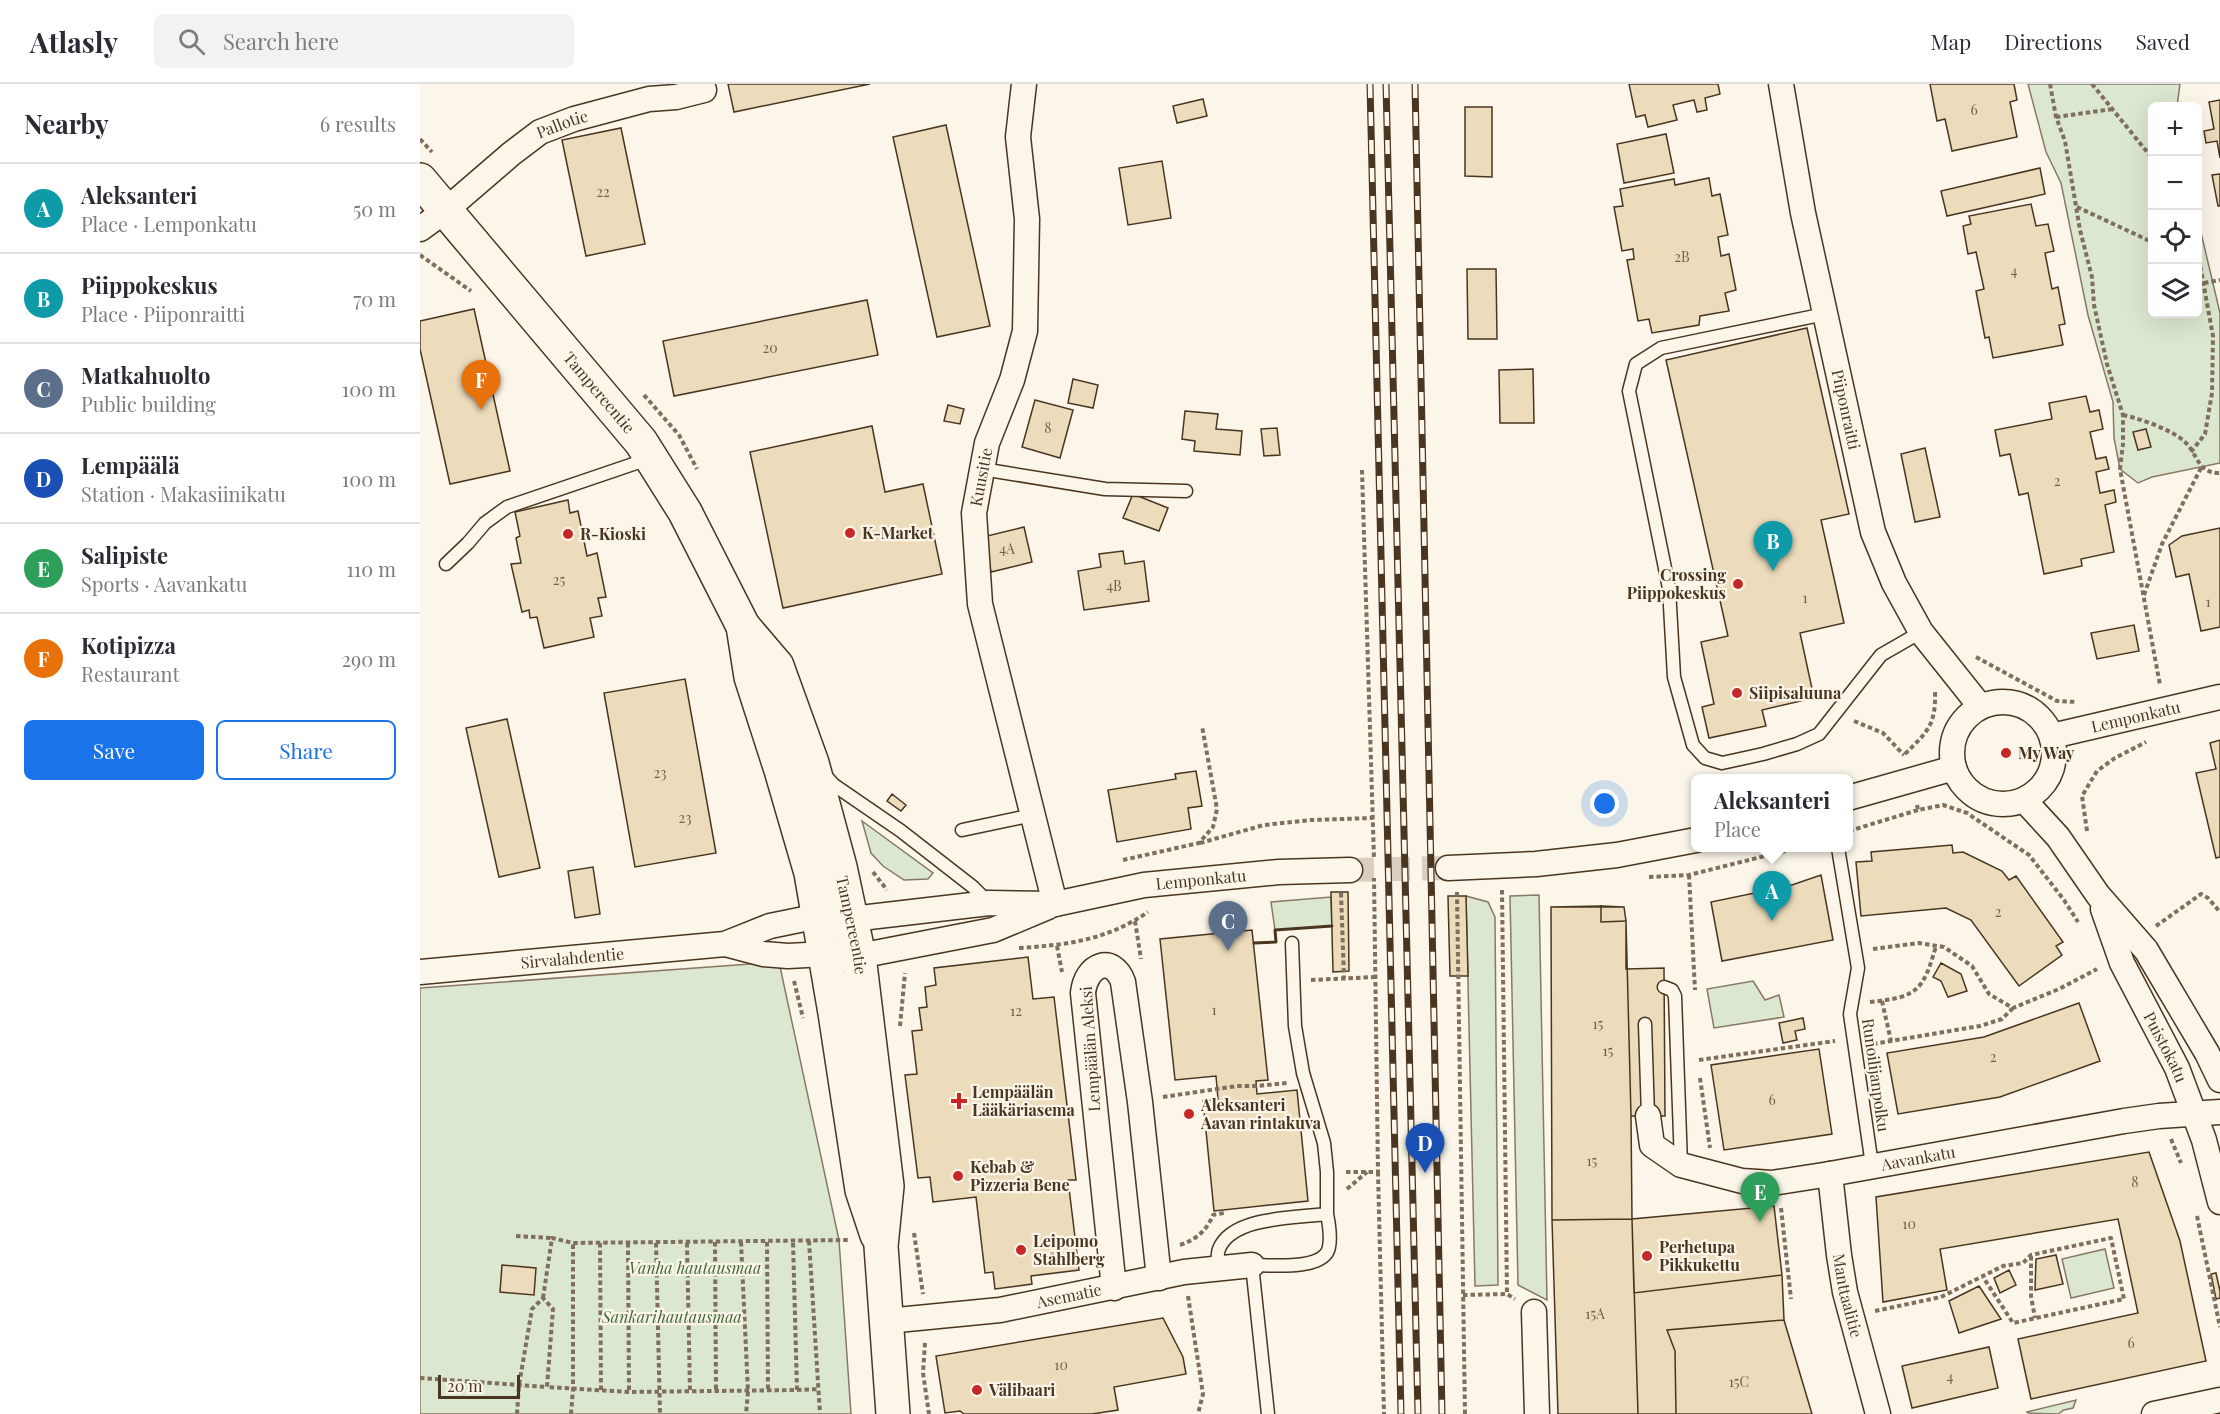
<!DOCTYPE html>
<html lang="en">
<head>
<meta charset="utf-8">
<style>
  :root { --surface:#fff; --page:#f2f2f3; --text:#2b2b33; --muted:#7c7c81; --line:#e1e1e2; --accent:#1a73e8 }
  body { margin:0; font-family:"Playfair Display",serif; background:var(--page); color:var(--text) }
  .controls { position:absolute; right:18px; top:18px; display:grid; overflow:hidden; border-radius:9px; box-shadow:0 6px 24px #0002 }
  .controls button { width:54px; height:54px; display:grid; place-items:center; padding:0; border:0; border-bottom:2px solid var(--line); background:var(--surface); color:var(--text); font:30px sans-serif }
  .scale { position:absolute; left:18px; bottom:15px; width:82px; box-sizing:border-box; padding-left:6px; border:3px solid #4a3520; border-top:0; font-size:16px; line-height:21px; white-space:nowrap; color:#4a3520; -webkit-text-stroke:4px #fbf6e9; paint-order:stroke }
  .you { position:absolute; left:1185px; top:720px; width:21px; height:21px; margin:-15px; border:4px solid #fff; border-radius:50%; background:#1a73e8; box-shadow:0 0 0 9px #1a73e833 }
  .badge { display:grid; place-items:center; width:39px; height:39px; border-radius:50%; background:var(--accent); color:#fff; font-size:20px; font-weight:700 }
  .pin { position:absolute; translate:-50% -50px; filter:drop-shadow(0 2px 3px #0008) }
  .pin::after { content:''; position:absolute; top:32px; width:21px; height:18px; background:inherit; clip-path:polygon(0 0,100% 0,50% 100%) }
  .popup { position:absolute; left:1271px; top:690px; width:162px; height:78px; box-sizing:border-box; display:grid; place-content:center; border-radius:9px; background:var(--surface); filter:drop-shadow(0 2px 4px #0005); font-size:20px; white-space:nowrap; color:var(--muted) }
  .popup b { font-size:22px; color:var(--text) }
  .popup::after { content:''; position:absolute; left:50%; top:100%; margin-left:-12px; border:12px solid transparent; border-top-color:var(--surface) }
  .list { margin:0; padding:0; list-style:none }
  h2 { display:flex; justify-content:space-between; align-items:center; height:78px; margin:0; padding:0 24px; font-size:26px }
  h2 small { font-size:20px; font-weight:400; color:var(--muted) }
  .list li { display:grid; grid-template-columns:39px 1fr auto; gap:18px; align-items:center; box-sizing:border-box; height:90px; padding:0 24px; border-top:2px solid var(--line) }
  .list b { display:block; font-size:22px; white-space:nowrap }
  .list p { margin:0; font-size:20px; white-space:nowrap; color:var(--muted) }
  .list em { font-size:20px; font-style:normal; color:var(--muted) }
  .actions { display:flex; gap:12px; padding:18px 24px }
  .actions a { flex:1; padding:14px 0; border:2px solid var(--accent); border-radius:9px; text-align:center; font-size:21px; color:var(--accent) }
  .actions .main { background:var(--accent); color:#fff }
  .icon { flex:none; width:33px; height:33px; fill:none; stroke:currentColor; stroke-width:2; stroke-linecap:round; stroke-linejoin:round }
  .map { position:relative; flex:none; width:1800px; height:1330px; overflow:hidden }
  header { display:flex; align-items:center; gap:36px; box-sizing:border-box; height:84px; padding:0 30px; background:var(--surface); border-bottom:2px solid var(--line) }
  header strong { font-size:28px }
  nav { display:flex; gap:33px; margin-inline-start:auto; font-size:21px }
  .search { width:420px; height:54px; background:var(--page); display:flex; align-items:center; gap:15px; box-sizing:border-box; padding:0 21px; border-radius:9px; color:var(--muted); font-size:22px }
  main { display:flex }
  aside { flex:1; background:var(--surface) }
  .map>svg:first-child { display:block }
</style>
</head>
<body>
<header>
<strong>Atlasly</strong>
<div class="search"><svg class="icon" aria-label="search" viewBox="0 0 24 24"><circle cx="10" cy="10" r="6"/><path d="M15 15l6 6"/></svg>Search here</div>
<nav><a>Map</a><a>Directions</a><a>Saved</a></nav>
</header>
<main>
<aside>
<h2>Nearby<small>6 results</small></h2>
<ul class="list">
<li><span class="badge" style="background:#0f9aa8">A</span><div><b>Aleksanteri</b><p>Place · Lemponkatu</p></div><em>50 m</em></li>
<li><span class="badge" style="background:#0f9aa8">B</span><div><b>Piippokeskus</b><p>Place · Piiponraitti</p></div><em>70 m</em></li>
<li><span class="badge" style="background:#5c6f8a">C</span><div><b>Matkahuolto</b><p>Public building</p></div><em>100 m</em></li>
<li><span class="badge" style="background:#1a4fb4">D</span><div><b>Lempäälä</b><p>Station · Makasiinikatu</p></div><em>100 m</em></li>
<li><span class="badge" style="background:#2e9e5b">E</span><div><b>Salipiste</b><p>Sports · Aavankatu</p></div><em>110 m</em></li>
<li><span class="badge" style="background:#e8710a">F</span><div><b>Kotipizza</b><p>Restaurant</p></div><em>290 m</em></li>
</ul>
<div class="actions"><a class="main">Save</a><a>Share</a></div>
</aside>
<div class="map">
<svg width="1800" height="1330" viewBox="0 0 1800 1330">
  <rect width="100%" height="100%" fill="#fbf6e9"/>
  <path fill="#dce7d0" stroke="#887966" stroke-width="1.5" d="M1608,0H1760L1757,22H1732V230H1778V136L1800,229V379L1732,393L1718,399L1700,385L1694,354L1693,318L1668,231L1641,99L1626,68Z
    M442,737L513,789L508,795L484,796L463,782L451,769Z
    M1119,811L1127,1216L1098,1201L1090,812Z
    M1046,812L1068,818L1075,833L1078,1201L1055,1202Z
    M911,813L912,842L855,846L851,818Z
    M359,878L419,1156L431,1330H0V904Z
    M1333,897L1345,916L1359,911L1364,933L1294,944L1287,905Z
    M1685,1165L1694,1204L1651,1214L1642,1175Z
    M1656,1316L1653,1324L1644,1326L1638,1330L1608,1329L1607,1328Z"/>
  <path fill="#ecdcbc" stroke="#4a3520" stroke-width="1.5" d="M308,0H450L314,28Z
    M1209,0H1298L1300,10L1285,14L1287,26L1277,28L1274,16L1253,21L1257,36L1228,43L1225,31L1216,33Z
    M1510,0H1594L1597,16L1590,18L1597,53L1532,67L1525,35L1517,37Z
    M783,15L787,32L757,39L753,22Z
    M1800,16V74L1797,57L1786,59L1784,47L1794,45L1789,18Z
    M1045,23H1072V93L1045,92Z
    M526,41L570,242L517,253L473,53Z
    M201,44L225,160L166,172L142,56Z
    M1246,50L1254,89L1204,99L1197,60Z
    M742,77L751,134L708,141L699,84Z
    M1620,84L1625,110L1527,132L1521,107Z
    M1800,90V122H1798L1792,91Z
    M1289,94L1292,112L1300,110L1308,151L1298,153L1301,172L1309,170L1316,206L1305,209L1309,227L1280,232L1279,241L1232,249L1229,235L1218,237L1207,176L1214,175L1213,165L1202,167L1194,123L1203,122L1200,105L1254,95L1255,101Z
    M1611,120L1616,142L1628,140L1634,167L1625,169L1632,205L1638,203L1645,240L1639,241L1643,261L1573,274L1569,253L1565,254L1556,207L1564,205L1556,168L1548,170L1543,142L1551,140L1549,132Z
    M1047,185H1076L1077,255H1048Z
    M447,216L458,271L254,312L243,257Z
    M54,225L90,387L30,400L0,265V237Z
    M1387,244L1429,430L1401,436L1424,539L1380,549L1394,614L1342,626L1346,642L1289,654L1282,623L1294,620L1281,558L1308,552L1246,276Z
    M1113,285L1114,339H1080L1079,286Z
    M653,295L678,301L673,324L648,319Z
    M1666,312L1670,328L1679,326L1683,345L1670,348L1676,375L1686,373L1689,385L1676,388L1680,409L1694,406L1696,418L1685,421L1694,468L1661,475L1662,482L1624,490L1608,409L1599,411L1590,370L1580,372L1575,346L1632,335L1629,319Z
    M615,316L653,326L640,374L602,363Z
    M528,321L544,325L540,340L524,337Z
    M765,327L798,330L796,345L822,347L820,371L774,367L775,357L762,355Z
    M452,342L465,408L503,400L522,490L363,524L330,368Z
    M857,344L860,371L844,372L841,345Z
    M1726,345L1731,363L1718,366L1713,348Z
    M1505,364L1520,433L1495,438L1481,370Z
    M713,410L748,424L739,447L703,434Z
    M148,416L150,429L158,427L167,472L177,469L186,513L178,514L182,532L170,534L174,553L124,564L117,533L110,534L109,526L102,528L91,480L101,479L96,454L100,452L95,428Z
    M604,443L612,478L571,488L563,453Z
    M1800,444V543L1781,547L1769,490L1756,493L1749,461L1762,452Z
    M703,467L705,480L724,477L729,517L664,526L658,487L681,483L679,470Z
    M1714,541L1719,567L1677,575L1671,549Z
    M265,595L296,769L215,783L184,609Z
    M87,635L120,784L79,793L46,644Z
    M1800,656V773L1796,774L1776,689L1796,685L1790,659Z
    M776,687L782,722L768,724L771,745L697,758L688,706L756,695L755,690Z
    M472,710L486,721L481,727L467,717Z
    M1532,761L1533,769L1543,768L1582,787L1589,796L1596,792L1643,858L1636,862L1642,871L1599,902L1551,836L1526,824L1441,832L1436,778L1452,777L1451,768Z
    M173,783L180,830L155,834L148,787Z
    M1401,791L1413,856L1302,877L1291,818L1369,802Z
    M911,808H928L929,887L913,888Z
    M1028,812H1046L1048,892H1030Z
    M1181,822V838L1206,837V885L1244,884L1245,1032H1211L1212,1135L1132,1136L1131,823Z
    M1181,822L1204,823L1206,837L1181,838Z
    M1131,823H1204L1206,837L1211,1032L1212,1135L1354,1122L1362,1191L1364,1236L1392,1330H1138L1132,1136Z
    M832,846L848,996L836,997L837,1010L877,1006L888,1117L794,1127L783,1017L798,1015L796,992L755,996L740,855Z
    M608,873L613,915L634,913L656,1096H648L659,1186L611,1192L612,1200L575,1205L573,1188L565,1189L556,1113L513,1118L510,1093L498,1094L485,991L497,990L492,947L502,946L499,924L507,923L505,903L516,901L514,884Z
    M1521,879L1541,890L1547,907L1528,913L1521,897L1513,893Z
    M1659,919L1680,977L1580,1013L1478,1030L1467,969L1564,953Z
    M1383,934L1385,945L1375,947L1377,956L1363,959L1359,939Z
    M1399,965L1412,1050L1304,1066L1291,981Z
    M1729,1068L1760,1157L1786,1277L1611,1315L1598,1255L1718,1229L1698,1135L1520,1165L1527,1206L1463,1218L1456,1113Z
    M1354,1122L1362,1191L1214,1209L1212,1135Z
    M1212,1135L1218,1330H1138L1132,1136Z
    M1636,1171L1643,1200L1615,1206L1616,1175Z
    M82,1181L116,1184L114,1211L80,1208Z
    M1589,1186L1596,1201L1580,1209L1574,1194Z
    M1796,1189L1800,1207V1214L1796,1215L1791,1190Z
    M1559,1202L1581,1235L1539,1249L1529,1217Z
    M743,1234L763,1273L766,1290L694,1303L698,1326L672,1330H544L540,1327L525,1329L516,1272Z
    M1364,1236L1392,1330H1256L1255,1267L1247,1246Z
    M1569,1263L1578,1304L1492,1324L1482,1282Z"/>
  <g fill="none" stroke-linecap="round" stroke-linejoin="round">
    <path stroke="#d8cfc1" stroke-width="24" stroke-dasharray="24 12" stroke-linecap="butt" d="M930,786L1028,784"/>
    <defs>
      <path id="lane" d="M1405,230L1241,264L1216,280L1209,307L1249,504L1254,593L1273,661L1285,674L1302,679L1343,670L1377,660L1399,650L1461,571L1501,548
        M562,385L685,405L766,407
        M26,480L48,459L65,439L87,423L231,374
        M404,690L414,701L481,747L553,803L569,819
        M542,746L613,731
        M1418,764L1438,884L1430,930L1452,1081
        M872,859L875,942L883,989L904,1059L907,1088V1130
        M1244,903L1252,906L1255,912L1261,1080
        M1225,940L1228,1032
        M797,1184C798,1178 797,1170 799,1165C812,1132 877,1134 907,1130C909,1140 911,1153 909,1163C905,1187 851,1181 832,1181L848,1330"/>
      <g id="street">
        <path d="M604,0L598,53L607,135L605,247L592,296L567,359L554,429L560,520L635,820"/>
        <path id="s1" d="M1361,0L1383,129L1453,448L1474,499L1501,548L1560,622"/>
        <path id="s2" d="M0,145L26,126L91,70L120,48L154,35L229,15L256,13L284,6"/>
        <circle cx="1583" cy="669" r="51"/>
        <path id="s3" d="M1632,652L1800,613"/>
        <path d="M1428,714L1534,684"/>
        <path d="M1604,716L1638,753L1678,811L1726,866L1787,969L1800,996"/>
        <path d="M1028,784L1116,780L1197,771L1276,756"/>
        <path id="s4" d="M1683,825L1702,879L1757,984L1784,1056L1800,1118"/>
        <path d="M305,860L343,870L368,872L405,870L439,872L573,846L628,823"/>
        <path id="s5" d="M0,888L305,860L350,842L399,832L432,835L569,819L635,820L724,801L859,788L930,786"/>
        <path id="s6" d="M1228,1032L1232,1061L1261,1081L1322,1097L1352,1099L1410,1090L1704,1037L1739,1032L1800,1028"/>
        <path id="s7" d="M1410,1090L1419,1171L1425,1208L1458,1330"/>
        <path d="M694,1204L663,909C666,880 693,870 703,898L720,1018L739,1194"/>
        <path d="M1114,1228L1117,1330"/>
        <path id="s8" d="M467,1237L580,1226L764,1188L832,1181"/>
        <path d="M1734,1330L1800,1316"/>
      </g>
      <g id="secondary">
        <path id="s9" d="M0,96L221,358L265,428L323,542L357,582L392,679L420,783L439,872L467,1102L461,1162L473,1330"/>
        <path d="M323,542L331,593L361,686L391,789L415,929L442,1106L457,1151"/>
      </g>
    </defs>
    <use href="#lane" stroke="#4a3520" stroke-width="15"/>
    <use href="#street" stroke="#4a3520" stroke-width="27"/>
    <use href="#secondary" stroke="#4a3520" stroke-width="36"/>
    <path stroke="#7f6f5c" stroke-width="4" stroke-dasharray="4.5 3" stroke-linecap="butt" d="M1630,0L1636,33L1645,57L1660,146L1672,193L1674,221L1687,280L1703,331V360L1700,385L1740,601
      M1672,0L1732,74
      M1636,33L1693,25
      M0,55L12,68
      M1657,123L1732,158
      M1778,169L1780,180
      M0,171L51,207
      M1784,199L1800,196
      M224,311L259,351L277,385
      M1703,331C1721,335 1750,345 1764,357C1778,369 1777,390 1800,389
      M1771,368L1785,350L1792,309L1793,252L1780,181L1778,179
      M942,386L954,775
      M1724,511L1742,460L1781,384
      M1556,573L1637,617L1657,618
      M1434,637L1463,649L1484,671
      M1485,670C1508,647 1516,641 1515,607
      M1497,721L1498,726L1523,721L1547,729L1609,771L1644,816L1658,838
      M1429,747L1498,726
      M1667,747L1662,712L1677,687L1695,674L1726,658
      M780,759L844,741L891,736L953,734
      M703,776L779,759L793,743L797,725L782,642
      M453,788L467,806
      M1269,791L1275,906
      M1229,793L1269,791L1377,764
      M1082,806L1087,1210
      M1037,808L1045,1330
      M921,809L924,894
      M715,837L721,875
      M1736,842L1781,810L1788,814L1800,828
      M637,862L642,888
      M599,864C647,861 687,856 728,828
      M1453,865L1499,859L1524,863L1552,882L1569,910L1593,924L1639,905L1677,885
      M891,896L956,893
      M374,897L383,934
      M1462,917L1471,957
      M1450,918C1498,913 1503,907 1516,862
      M480,942L485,889
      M1453,960L1560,942L1582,935L1593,924
      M1279,976L1415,957
      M1280,994L1290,1064
      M743,1013L817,1002H836L867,999
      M1751,1055L1761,1079
      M926,1088H958L954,794
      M958,1088L964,1330
      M927,1105L947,1088
      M1361,1124L1371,1215
      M1777,1132L1800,1243
      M494,1149L503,1210
      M96,1152L132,1154
      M389,1157L400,1330
      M295,1158L296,1308
      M321,1158L328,1308L326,1330
      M347,1158L348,1307
      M180,1159L181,1306
      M208,1159L209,1308
      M236,1159L240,1330
      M267,1159L270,1308
      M760,1161C776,1156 787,1146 793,1131L804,1129
      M1611,1172V1212L1615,1234
      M1043,1211L1087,1210L1095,1215
      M768,1212L783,1310L778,1330
      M123,1214L132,1154L153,1159L428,1156
      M1455,1227L1521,1213L1583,1182L1603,1179L1611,1171L1691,1154L1704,1215L1593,1239L1563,1193
      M505,1259L503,1289L509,1330
      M0,1294L127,1303
      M377,1306L399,1305
      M97,1330L99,1301L112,1225L123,1214L133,1225L127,1303L209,1308L377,1306L373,1158
      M151,1330L153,1305V1159"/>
    <use href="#lane" stroke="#fbf6e9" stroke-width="12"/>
    <use href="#street" stroke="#fbf6e9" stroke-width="24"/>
    <use href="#secondary" stroke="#fbf6e9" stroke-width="33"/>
    <defs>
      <path id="rail" d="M950,0L981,1330
        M966,0L998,1330
        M995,0L1022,1330"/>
    </defs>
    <use href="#rail" stroke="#4a3520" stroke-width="7"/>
    <use href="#rail" stroke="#fbf6e9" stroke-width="4.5" stroke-dasharray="14" stroke-linecap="butt"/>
    <path stroke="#4a3520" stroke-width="3" d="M834,859L856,858L855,846L912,842"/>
  </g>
  <g fill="#c62828" stroke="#fbf6e9" stroke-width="2">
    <circle cx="430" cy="449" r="6"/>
    <circle cx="148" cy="450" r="6"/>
    <circle cx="1318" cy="500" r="6"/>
    <circle cx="1317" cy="609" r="6"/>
    <circle cx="1586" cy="669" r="6"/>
    <path d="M536 1008h6v6h6v6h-6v6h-6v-6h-6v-6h6z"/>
    <circle cx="769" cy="1030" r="6"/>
    <circle cx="538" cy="1092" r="6"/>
    <circle cx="601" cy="1166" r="6"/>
    <circle cx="1227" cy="1172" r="6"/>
    <circle cx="557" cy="1306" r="6"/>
  </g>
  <g text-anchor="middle" stroke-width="4.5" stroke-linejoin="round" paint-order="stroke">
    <g font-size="14" fill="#725f47">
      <text x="1554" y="31">6</text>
      <text x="183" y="113">22</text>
      <text x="1262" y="178">2B</text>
      <text x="1594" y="192">4</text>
      <text x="350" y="269">20</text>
      <text x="628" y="349">8</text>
      <text x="1637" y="402">2</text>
      <text x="587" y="470">4A</text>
      <text x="139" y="501">25</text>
      <text x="694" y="507">4B</text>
      <text x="1385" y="519">1</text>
      <text x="1788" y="523">1</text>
      <text x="240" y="694">23</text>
      <text x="265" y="739">23</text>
      <text x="1578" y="833">2</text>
      <text x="794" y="931">1</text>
      <text x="596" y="932">12</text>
      <text x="1178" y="945">15</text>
      <text x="1188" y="972">15</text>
      <text x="1573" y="978">2</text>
      <text x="1352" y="1021">6</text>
      <text x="1172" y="1082">15</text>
      <text x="1715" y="1103">8</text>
      <text x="1489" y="1145">10</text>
      <text x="1175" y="1235">15A</text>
      <text x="1711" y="1264">6</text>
      <text x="641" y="1286">10</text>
      <text x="1530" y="1298">4</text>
      <text x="1319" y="1303">15C</text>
    </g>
    <g font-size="16" fill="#4a3520" stroke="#fbf6e9">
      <text dy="6" stroke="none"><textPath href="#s2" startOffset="178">Pallotie</textPath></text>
      <text dy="6" stroke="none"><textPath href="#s9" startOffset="278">Tampereentie</textPath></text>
      <text dy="6" stroke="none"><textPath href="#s1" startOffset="332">Piiponraitti</textPath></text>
      <text transform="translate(561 393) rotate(-79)" y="6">Kuusitie</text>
      <text dy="6" stroke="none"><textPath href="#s3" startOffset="86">Lemponkatu</textPath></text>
      <text dy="6" stroke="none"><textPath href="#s5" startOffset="790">Lemponkatu</textPath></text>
      <text dy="6" stroke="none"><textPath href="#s9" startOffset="876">Tampereentie</textPath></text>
      <text dy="6" stroke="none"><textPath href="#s5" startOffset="153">Sirvalahdentie</textPath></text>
      <text dy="6" stroke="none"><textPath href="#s4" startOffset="152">Puistokatu</textPath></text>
      <text transform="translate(670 965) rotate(-94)" y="6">Lempäälän Aleksi</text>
      <text transform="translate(1456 991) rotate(82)" y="6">Runoilijanpolku</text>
      <text dy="6" stroke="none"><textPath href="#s6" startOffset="306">Aavankatu</textPath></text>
      <text dy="6" stroke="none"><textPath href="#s7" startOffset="123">Manttaalitie</textPath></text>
      <text dy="6" stroke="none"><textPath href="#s8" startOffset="184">Asematie</textPath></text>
    </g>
    <g font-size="16" font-weight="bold" fill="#4a3520" stroke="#fbf6e9" text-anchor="start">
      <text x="442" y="455">K-Market</text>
      <text x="160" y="456">R-Kioski</text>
      <text x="1306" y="497" text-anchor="end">Crossing<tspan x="1306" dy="18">Piippokeskus</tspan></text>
      <text x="1329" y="615">Siipisaluuna</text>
      <text x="1598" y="675">My Way</text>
      <text x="552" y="1014">Lempäälän<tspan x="552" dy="18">Lääkäriasema</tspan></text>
      <text x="781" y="1027">Aleksanteri<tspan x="781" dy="18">Aavan rintakuva</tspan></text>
      <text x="550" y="1089">Kebab &amp;<tspan x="550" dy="18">Pizzeria Bene</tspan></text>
      <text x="613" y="1163">Leipomo<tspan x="613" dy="18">Ståhlberg</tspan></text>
      <text x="1239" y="1169">Perhetupa<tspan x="1239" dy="18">Pikkukettu</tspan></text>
      <text x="569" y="1312">Välibaari</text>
    </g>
    <g font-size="16" font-style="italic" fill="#436837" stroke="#fbf6e9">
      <text x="275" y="1190">Vanha hautausmaa</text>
      <text x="252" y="1239">Sankarihautausmaa</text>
    </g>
  </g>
</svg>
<div class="controls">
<button>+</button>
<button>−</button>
<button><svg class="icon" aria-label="locate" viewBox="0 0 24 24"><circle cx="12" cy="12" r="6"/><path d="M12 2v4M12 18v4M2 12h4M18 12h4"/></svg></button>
<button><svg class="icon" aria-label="layers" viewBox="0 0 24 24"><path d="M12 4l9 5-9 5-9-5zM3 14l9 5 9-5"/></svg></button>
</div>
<div class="scale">20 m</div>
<div class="you"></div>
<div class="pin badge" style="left:1352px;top:837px;background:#0f9aa8">A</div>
<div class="popup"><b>Aleksanteri</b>Place</div>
<div class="pin badge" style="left:1353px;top:487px;background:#0f9aa8">B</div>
<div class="pin badge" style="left:808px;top:867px;background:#5c6f8a">C</div>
<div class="pin badge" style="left:1005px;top:1089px;background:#1a4fb4">D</div>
<div class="pin badge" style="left:1340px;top:1138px;background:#2e9e5b">E</div>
<div class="pin badge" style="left:61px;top:326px;background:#e8710a">F</div>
</div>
</main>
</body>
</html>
